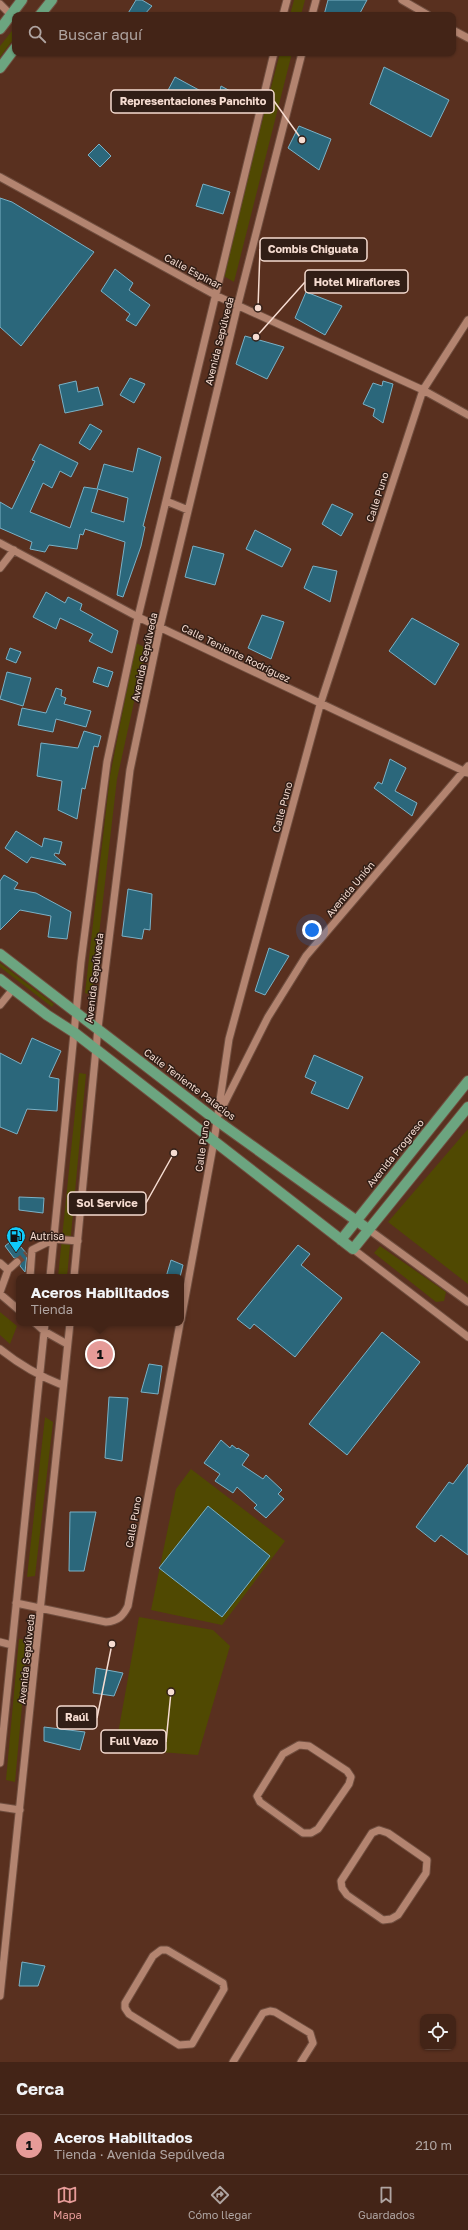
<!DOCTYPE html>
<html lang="es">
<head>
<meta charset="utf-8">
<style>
  :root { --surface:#432417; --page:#4a2c20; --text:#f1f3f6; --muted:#afa4a1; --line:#5b4136; --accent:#e69b98 }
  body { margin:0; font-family:"Golos Text",sans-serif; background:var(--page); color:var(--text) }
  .controls { position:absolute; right:12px; bottom:12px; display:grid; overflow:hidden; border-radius:8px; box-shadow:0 1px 3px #0004 }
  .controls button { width:36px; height:36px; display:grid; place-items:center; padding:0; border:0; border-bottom:1px solid var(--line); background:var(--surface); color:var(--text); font:20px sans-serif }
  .you { position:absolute; left:312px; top:930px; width:14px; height:14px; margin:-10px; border:3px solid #fff; border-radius:50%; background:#1a73e8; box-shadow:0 0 0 6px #1a73e833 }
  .badge { display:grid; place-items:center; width:26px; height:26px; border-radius:50%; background:var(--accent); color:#111; font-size:13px; font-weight:700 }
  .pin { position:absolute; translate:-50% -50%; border:2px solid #fff; box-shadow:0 1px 4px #0006 }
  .popup { position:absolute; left:16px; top:1274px; width:168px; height:52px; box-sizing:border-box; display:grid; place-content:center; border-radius:8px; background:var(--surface); filter:drop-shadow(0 1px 3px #0005); font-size:13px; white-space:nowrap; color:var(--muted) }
  .popup b { font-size:15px; color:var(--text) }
  .popup::after { content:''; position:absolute; left:50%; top:100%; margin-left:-8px; border:8px solid transparent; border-top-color:var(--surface) }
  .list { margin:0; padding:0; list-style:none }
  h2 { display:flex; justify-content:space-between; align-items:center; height:52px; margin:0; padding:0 16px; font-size:17px }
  h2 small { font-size:13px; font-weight:400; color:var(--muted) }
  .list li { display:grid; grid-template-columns:26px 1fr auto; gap:12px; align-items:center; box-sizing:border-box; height:60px; padding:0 16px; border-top:1px solid var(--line) }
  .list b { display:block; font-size:15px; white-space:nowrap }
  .list p { margin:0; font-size:13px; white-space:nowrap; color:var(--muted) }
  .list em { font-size:13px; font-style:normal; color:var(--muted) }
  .icon { flex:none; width:22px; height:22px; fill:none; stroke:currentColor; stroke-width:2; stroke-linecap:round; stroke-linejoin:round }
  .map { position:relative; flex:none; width:468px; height:2062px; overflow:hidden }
  .search { position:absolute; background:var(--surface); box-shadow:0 1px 3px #0004; left:12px; right:12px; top:12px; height:44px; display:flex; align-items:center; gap:10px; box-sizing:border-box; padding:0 14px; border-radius:8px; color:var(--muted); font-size:15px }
  .sheet { height:112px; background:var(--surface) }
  nav { display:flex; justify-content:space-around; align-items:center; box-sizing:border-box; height:56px; border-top:1px solid var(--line); background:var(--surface); font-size:11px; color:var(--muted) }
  nav a { display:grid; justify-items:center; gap:2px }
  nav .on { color:var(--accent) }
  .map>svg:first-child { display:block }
</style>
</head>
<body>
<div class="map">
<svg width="468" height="2062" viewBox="0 0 468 2062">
  <rect width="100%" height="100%" fill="#59301f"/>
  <path fill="#504902" d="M294,0H305L301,15H290Z
    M15,27V37L0,57V46Z
    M280,53H292L234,282L222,275Z
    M136,643L146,648L117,779L92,995L85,993L110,776Z
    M0,963L54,1004L52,1007L0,967Z
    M79,1073L86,1074L67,1277H58Z
    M468,1129V1284L388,1222Z
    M380,1246L446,1292L444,1301L436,1302L374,1253Z
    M0,1312L17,1326L10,1344L0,1335Z
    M45,1417L53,1422L35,1576L27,1577Z
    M191,1469L285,1541L222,1625L151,1610L176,1489Z
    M139,1617L213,1630L230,1646L198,1755L123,1749L117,1739Z
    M19,1639L28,1640L15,1782L6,1780Z"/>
  <path fill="#2b677b" stroke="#7ab1c6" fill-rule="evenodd" d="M136,0H142L152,6L144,15H127Z
    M328,0H367L359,15H324Z
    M384,67L449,100L431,137L370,104Z
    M175,77L210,96L200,113L166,94Z
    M221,86L245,99L242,110L217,103Z
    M299,126L331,139L319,170L288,148Z
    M99,144L111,156L100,167L88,155Z
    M203,184L230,192L223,214L196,206Z
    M0,198L12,202L94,252L21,346L0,327Z
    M115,269L133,283L129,290L150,305L136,326L126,320L130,314L101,291Z
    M306,292L342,306L325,335L295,318Z
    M245,336L284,347L267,379L236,364Z
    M130,378L145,384L134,403L120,395Z
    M76,381L78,392L98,387L103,405L65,413L59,385Z
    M383,381L393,384L383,423L373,416L375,409L363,404L373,383L382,386Z
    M90,424L102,431L90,450L79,443Z
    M40,444L78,463L71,477L60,471L52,488L43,483L30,512L70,528L84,487L97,489L104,464L133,472L138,448L161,457L143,526L145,527L141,546L123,597L117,595L125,542L85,529L83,535L80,534L77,549L49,545L45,552L30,549L32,542L0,528V502L12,509L35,461L32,460ZM98,489L128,498L124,522L91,512Z
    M332,504L353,514L341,536L322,524Z
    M255,530L291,549L282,567L246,549Z
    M193,546L224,554L215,585L185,577Z
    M313,566L337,571L330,602L304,588Z
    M46,592L65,603L68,597L82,604L80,610L118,631L112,653L89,641L93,634L60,618L56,629L33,617Z
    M262,615L284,622L271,659L248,648Z
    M412,618L459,644L435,685L389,651Z
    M10,648L21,652L16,663L6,659Z
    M98,667L113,672L108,687L93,682Z
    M7,672L31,678L23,706L0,699Z
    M56,688L62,690L61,696L66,698L64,704L91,711L86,727L56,719L53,732L18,725L22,708L46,713Z
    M84,731L101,736L98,747L94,746L85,789L82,788L77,819L58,810L62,781L37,776L41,743L78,748Z
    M390,759L406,768L395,791L417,803L412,816L374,788L378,782L382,784Z
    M16,831L42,847L44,838L62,842L59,854L55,853L54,855L66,865L31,857L27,863L5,848Z
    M4,875L18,883L14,889L36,893L71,912L67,939L48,937L51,916L20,910L0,930V881Z
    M128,889L152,894L150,930L144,929L142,939L122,936Z
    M269,948L289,956L265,995L255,991Z
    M32,1038L61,1051L49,1077L59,1079L57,1111L27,1109L17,1134L0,1127V1053L21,1064Z
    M314,1055L363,1077L348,1109L311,1093L316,1082L305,1077Z
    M19,1197L44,1198L43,1213L19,1210Z
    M14,1239L27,1254L25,1272L20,1266L21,1259L14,1258L5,1246Z
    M298,1245L310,1254L301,1265L342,1298L295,1357L254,1324L250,1329L237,1319Z
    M171,1260L183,1265L180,1277H166Z
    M382,1332L420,1362L347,1455L309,1424Z
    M149,1364L162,1366L158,1394L141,1392Z
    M109,1397L128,1398L122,1461L105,1458Z
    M221,1440L230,1448L232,1445L237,1449L238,1448L249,1455L242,1465L263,1479L266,1475L282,1490L278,1494L284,1499L266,1518L254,1508L257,1505L237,1487L233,1493L215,1481L220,1474L204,1463Z
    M468,1464V1555L441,1535L435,1542L416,1527L449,1482L453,1484Z
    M208,1506L270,1556L222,1617L159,1568Z
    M70,1512H96L84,1571H69Z
    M96,1668L123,1673L114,1696L93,1693Z
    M44,1727L85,1732L80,1750L44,1741Z
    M22,1962L45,1966L38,1986H19Z"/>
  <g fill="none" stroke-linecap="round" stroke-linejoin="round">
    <path stroke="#714a3a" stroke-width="7" stroke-dasharray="7 3.5" stroke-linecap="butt" d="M17,1262L27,1254"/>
    <defs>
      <path id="minor" d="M402,0L428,15
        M0,4L11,15
        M283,15L287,0
        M312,15L316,0
        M453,30L468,38
        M0,177L217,296L423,390L468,415
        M166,501L188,510
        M0,543L138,617L468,773
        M0,568L14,550
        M0,1005L13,989
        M219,1114L268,1017L306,956L468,766
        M368,1229L468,1302
        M353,1249L468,1337
        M0,1263L8,1270L0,1292
        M8,1270L17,1262
        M30,1277L32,1250L54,1239L78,1241
        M50,1277L81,962L107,762L138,617L274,53
        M74,1277L98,1028L130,770L160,627L238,304L302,53
        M0,1294L19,1310
        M181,1320L214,1141L229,1039L320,705L423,390L468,320
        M35,1323L44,1331L67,1344
        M0,1349C20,1365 39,1376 62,1385
        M16,1603L106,1622C118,1621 123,1616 128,1606L180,1323
        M0,1642L12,1645
        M299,1745L309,1746L347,1771L351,1777L349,1784L318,1829L311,1833H303L260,1802L257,1796L283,1754Z
        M0,1763L45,1323
        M0,1807L20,1810
        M379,1830L388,1833L427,1860L426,1873L398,1915L391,1919L383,1920L347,1895L342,1888L341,1881L372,1833Z
        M161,1950H167L223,1983L224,1989L192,2044L179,2045L129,2014L125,2008V2003L153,1956Z
        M0,1996L70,1323
        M233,2062L263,2013L270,2011L275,2012L310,2033L313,2043L301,2062"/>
      <path id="major" d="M40,15L52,0
        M0,29L22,0
        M0,68L15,48
        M0,954L216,1120L368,1229
        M0,979L47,1015L75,1033L353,1249L468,1107
        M341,1240L468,1081"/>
    </defs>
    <use href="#minor" stroke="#704e3f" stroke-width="9"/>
    <use href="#major" stroke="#704e3f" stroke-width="12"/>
    <use href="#minor" stroke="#b38470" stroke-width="7"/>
    <use href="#major" stroke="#6ca580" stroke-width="10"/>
  </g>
  <defs>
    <symbol id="fuel-pin" viewBox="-11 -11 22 30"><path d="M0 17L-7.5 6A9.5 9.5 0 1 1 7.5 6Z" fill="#10cafa" stroke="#311e16"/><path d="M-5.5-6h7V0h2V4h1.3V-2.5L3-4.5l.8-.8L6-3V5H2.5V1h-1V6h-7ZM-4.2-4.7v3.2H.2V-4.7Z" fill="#111"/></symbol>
  </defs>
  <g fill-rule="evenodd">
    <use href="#fuel-pin" x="5" y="1225" width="22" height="30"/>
  </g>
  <g text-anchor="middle" stroke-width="3" stroke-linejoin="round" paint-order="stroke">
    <g font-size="10" fill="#f6dcd1" stroke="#311e16">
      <text transform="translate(193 271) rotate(28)" y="4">Calle Espinar</text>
      <text transform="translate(219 341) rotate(-76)" y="4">Avenida Sepúlveda</text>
      <text transform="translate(377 497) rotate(-72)" y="4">Calle Puno</text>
      <text transform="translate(236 653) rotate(26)" y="4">Calle Teniente Rodríguez</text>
      <text transform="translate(144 657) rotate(-78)" y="4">Avenida Sepúlveda</text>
      <text transform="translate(282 807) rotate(-75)" y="4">Calle Puno</text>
      <text transform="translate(350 889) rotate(-50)" y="4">Avenida Unión</text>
      <text transform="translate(94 978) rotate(-83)" y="4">Avenida Sepúlveda</text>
      <text transform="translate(190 1084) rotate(37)" y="4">Calle Teniente Palacios</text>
      <text transform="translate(202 1146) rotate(-82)" y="4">Calle Puno</text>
      <text transform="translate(395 1153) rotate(-51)" y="4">Avenida Progreso</text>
      <text transform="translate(133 1522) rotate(-80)" y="4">Calle Puno</text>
      <text transform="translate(26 1659) rotate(-84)" y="4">Avenida Sepúlveda</text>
    </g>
    <g font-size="10" fill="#f6dcd1" stroke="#311e16" text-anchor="start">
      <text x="30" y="1240">Autrisa</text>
    </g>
  </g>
  <path fill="none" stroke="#f6dcd1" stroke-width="1.5" d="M302 140L274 101M258 308L260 249M256 337L305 282M174 1153L146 1203M112 1644L97 1718M171 1692L166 1742"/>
  <g fill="#f6dcd1" stroke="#311e16" stroke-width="1.5">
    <circle cx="302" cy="140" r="4"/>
    <circle cx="258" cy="308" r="4"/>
    <circle cx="256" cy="337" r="4"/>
    <circle cx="174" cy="1153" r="4"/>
    <circle cx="112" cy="1644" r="4"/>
    <circle cx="171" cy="1692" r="4"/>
  </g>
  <g fill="#311e16" stroke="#f6dcd1" stroke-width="1.5">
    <rect x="111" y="90" width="163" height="23" rx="4"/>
    <rect x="260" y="238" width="107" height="23" rx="4"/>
    <rect x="305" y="270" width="103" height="23" rx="4"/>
    <rect x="68" y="1192" width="78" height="23" rx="4"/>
    <rect x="57" y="1706" width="40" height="23" rx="4"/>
    <rect x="101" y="1730" width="65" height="23" rx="4"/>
  </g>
  <g font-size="11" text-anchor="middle" font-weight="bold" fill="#f6dcd1">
    <text x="193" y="105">Representaciones Panchito</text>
    <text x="313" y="253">Combis Chiguata</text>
    <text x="357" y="286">Hotel Miraflores</text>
    <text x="107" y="1207">Sol Service</text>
    <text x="77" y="1721">Raúl</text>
    <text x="134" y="1745">Full Vazo</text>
  </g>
</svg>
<div class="controls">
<button><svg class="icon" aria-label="locate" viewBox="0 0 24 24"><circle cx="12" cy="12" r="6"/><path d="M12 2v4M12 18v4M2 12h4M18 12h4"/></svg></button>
</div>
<div class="you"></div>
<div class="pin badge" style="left:100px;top:1354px">1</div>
<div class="popup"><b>Aceros Habilitados</b>Tienda</div>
<div class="search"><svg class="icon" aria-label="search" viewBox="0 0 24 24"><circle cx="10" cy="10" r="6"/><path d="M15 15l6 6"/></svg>Buscar aquí</div>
</div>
<section class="sheet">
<h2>Cerca<small></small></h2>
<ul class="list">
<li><span class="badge">1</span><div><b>Aceros Habilitados</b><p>Tienda · Avenida Sepúlveda</p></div><em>210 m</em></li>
</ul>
</section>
<nav>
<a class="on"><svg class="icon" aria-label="map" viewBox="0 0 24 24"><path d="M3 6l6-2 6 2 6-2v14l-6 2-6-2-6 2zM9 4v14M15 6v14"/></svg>Mapa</a>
<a><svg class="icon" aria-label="directions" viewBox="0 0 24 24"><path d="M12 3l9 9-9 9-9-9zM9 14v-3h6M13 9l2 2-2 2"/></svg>Cómo llegar</a>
<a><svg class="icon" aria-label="saved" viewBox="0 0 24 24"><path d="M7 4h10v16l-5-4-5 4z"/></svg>Guardados</a>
</nav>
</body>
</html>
